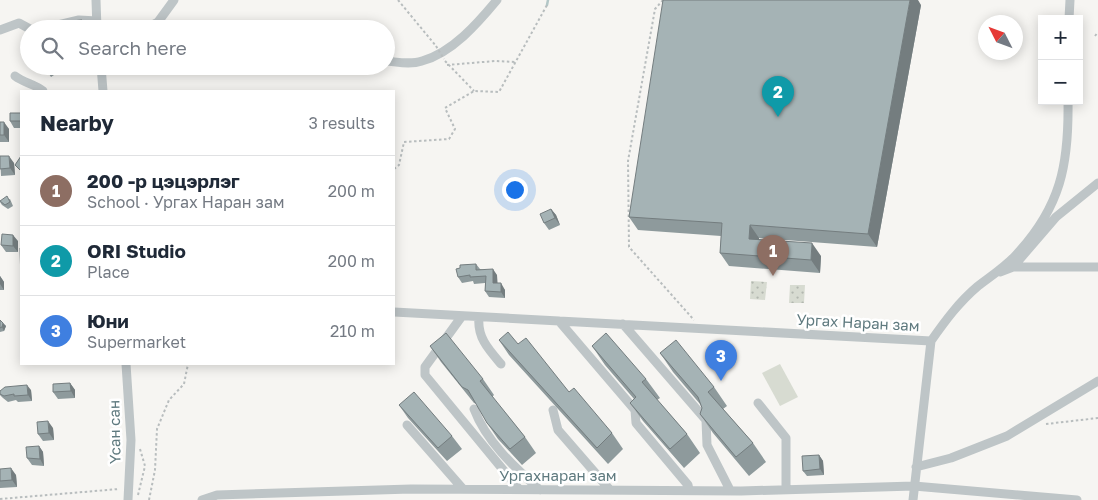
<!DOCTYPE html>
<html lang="en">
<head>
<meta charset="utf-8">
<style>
  :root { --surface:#fff; --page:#f2f2f3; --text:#1f2937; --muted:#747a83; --line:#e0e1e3; --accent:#ef191f }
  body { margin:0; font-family:"Golos Text",sans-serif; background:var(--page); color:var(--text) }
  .controls { position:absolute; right:15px; top:15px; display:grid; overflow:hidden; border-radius:0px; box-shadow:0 2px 12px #0003 }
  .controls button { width:45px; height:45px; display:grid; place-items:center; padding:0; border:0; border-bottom:1px solid var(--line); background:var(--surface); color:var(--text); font:25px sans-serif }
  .compass { position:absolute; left:978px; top:15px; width:45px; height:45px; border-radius:50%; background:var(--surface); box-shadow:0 2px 12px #0003; rotate:312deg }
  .you { position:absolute; left:514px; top:189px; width:18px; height:18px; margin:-12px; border:4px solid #fff; border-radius:50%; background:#1a73e8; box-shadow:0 0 0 8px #1a73e833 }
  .badge { display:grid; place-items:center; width:32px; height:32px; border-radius:50%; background:var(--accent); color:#fff; font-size:16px; font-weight:700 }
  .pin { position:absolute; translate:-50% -41px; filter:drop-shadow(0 1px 2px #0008) }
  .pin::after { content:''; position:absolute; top:26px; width:18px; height:15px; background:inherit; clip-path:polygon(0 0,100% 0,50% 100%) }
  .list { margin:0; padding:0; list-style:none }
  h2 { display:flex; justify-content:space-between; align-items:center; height:65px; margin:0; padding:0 20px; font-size:21px }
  h2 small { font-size:16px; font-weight:400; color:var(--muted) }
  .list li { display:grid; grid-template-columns:32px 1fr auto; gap:15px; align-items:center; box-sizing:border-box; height:70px; padding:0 20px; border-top:1px solid var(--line) }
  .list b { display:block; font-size:19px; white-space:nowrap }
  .list p { margin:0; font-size:16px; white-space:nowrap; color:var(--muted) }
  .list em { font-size:16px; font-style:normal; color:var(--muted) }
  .icon { flex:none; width:28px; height:28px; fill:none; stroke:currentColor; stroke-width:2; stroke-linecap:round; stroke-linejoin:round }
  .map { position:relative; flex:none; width:1098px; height:500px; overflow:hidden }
  .search { position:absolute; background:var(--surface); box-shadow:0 2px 12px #0003; left:20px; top:20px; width:375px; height:55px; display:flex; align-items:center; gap:12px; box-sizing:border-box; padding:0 18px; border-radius:28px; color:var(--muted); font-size:19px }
  .panel { position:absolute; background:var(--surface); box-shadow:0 2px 12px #0003; left:20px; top:90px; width:375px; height:275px; border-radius:0px }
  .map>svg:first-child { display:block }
</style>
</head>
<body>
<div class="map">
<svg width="1098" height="500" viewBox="0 0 1098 500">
  <defs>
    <pattern id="green-dots" width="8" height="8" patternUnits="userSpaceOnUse" patternTransform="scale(1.25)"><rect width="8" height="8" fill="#d7dbd1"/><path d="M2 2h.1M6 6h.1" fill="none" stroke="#b2b7af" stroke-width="1.8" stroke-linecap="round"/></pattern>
  </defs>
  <rect width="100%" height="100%" fill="#f6f5f2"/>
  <path fill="url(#green-dots)" d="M751,281L767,282L765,300L750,299Z
    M790,285H805L804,303H789Z"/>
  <path fill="#d7dbd1" d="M780,364L798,397L780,406L762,373Z"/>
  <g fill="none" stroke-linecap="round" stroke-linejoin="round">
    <path stroke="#b3c7c7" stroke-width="2.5" d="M547,5L548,0"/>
    <path stroke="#b8bdbe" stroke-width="2" stroke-dasharray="2.5 2.5" stroke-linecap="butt" d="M398,0L436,46
      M663,0L655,9L628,161L629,247L694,320
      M1095,36L1098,32
      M445,61L474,91
      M447,65L495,61L515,62
      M394,169L399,165L404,142L449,139L455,129L445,108L474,91L499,92L547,5
      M1046,424L1098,418
      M138,495L145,466L140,449
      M0,499L119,489
      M149,500L155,470L157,429L169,400L184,384L188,364"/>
    <path stroke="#bec5c7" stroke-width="9" d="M96,0L97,29
      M1069,19L1070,0
      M41,29L79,20L97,21
      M145,29L158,22L174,0
      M161,29L182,25L229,29
      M0,30L19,23L30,29
      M386,61C398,62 410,65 422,61C452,53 478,23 497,0
      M101,66L103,91
      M15,76C24,83 35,84 43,91
      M1013,267H1098
      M1000,272L1013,267L1056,217L1098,183
      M394,312L931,341L913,500
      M462,316L425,367V375L519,489
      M479,317C477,337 488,349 501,364
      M559,321L635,410L636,423L688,485L689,490
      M623,324L706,420L707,445L730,490
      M931,341C945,321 959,302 978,286C991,276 1005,267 1016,255C1061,207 1069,164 1068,101
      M126,364L131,440L128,500
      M758,403L786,438V488
      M474,409C486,441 514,467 540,490
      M553,410L558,430L610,490
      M407,425L463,489
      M916,467L951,458L1007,436L1098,381
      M202,500L217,495L411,489L741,491L914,486L1077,500"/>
    <path stroke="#b8bdbe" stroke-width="2" stroke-dasharray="2.5 2.5" stroke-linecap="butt" d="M436,46L444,59"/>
  </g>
  <path fill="#8e9a9c" d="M921,5L877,247L759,238V239L821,256L820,273L729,266L720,253L721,236L638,230L629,217Z
    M52,66L57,73L51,77L49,74Z
    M21,113V128H14L10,121Z
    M0,122L9,129V142H0Z
    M0,156L14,163L15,175L1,176Z
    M10,199L13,206L8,209L2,205L0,202Z
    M551,209L556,215L560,225L549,230L544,223Z
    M18,241V252H6L1,245Z
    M476,264L480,269L497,275V283L505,290V298L489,297L485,291V283L474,284L473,281L462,283L458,277Z
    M0,276L4,282V290H0Z
    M0,320L6,326L4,331L0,332Z
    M499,340L569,392L612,433L623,449L608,464L509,355Z
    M430,346L483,379L494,395L492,397L525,437L536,453L522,465L498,439L487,423L477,404L474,403L441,362Z
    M592,346L646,379L660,398L657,400L687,434L700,453L684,468L643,421L630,403L634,399L605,365Z
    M660,353L714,387L727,406L723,409L753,443L766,462L749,476L713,433L700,414L702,408L700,404L673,372Z
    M70,383L75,390V398L58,399L53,392Z
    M31,390L32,401L18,402L16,400L8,402L3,398L0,395V391Z
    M399,405L452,436L462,449L447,461L408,418Z
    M53,428L54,440L43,441L38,434Z
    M39,446L43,452L44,466L32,465L27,458Z
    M819,455L823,461L824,475L807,476L803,471Z
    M0,469L16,475L17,487L0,488Z"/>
  <path fill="#747d7f" d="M910,0H918L921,5L877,247L868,234Z
    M82,20L87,27V29H84L83,27Z
    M4,122L9,129V142L4,135Z
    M9,156L14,163L15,175L10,168Z
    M551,209L556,215L560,225L555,218Z
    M750,225L759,238L758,252L749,239Z
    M13,235L18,241V252L13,246Z
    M812,243L821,256L820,273L811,260Z
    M493,269L497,275L498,289L493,283Z
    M0,276L4,282V290L0,284Z
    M501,283L505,290V298L501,292Z
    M3,323L6,326L4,331L2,327Z
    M70,383L75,390V398L71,391Z
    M27,385L31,390L32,401L28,395Z
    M48,421L53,428L54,440L49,433Z
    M39,446L43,452L44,466L40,459Z
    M819,455L823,461L824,475L820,469Z
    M11,468L16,475L17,487L12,480Z"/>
  <path fill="#a5b3b5" stroke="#747d7f" d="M663,0H910L868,234L750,225L749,239L812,243L811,260L720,253L722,223L629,217Z
    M82,20L83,27L73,29L71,21Z
    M49,66H52L55,69L49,74L45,68Z
    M10,113H21V121H10Z
    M0,122H4V135H0Z
    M0,156H9L10,168L0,169Z
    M21,156V171L15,165Z
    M7,196L10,202L5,205L0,201Z
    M551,209L555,218L544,223L540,214Z
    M2,234L13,235V246L1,245Z
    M20,248L21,249V281Z
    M476,264V270L493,269V283H501V292L485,291L486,276L470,277V275L458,277L456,269L460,268V265Z
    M0,320L3,323L2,327L0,328Z
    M508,332L518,344L526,338L569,392L574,388L612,433L597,448L499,340Z
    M446,333L483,379L480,381L525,437L510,449L487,423L468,390L462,387L430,346Z
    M606,333L646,379L642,382L687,434L670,449L630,403L636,397L592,346Z
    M676,340L714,387L708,392L753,443L736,457L700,414L702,408L698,397L660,353Z
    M70,383L71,391L53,392V384Z
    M27,385L28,395L14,396V394L4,396L0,394V391L5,387Z
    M414,392L452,436L438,448L399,405Z
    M48,421L49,433L38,434L37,422Z
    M39,446L40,459L27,458L26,447Z
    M819,455L820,469L803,471L802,456Z
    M11,468L12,480L0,481V469Z"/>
  <g text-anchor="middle" stroke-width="5" stroke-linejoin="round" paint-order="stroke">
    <g font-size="15" fill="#5f7a7f" stroke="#fff">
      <text transform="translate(858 323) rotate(3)" y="5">Ургах Наран зам</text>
      <text transform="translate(115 432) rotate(-91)" y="5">Үсан сан</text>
      <text x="558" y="481">Ургахнаран зам</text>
    </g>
  </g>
</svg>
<div class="controls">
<button>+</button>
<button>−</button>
</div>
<svg class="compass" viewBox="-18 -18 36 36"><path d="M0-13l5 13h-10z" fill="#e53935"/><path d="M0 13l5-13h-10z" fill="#747a83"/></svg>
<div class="you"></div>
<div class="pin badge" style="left:773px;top:276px;background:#8d6e63">1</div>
<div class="pin badge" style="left:778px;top:117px;background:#0f9aa8">2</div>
<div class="pin badge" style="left:721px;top:381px;background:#3f7fe0">3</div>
<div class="search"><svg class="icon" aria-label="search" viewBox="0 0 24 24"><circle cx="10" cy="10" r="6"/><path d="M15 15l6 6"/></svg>Search here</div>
<section class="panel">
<h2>Nearby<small>3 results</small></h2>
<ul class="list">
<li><span class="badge" style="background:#8d6e63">1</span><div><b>200 -р цэцэрлэг</b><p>School · Ургах Наран зам</p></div><em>200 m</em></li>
<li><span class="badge" style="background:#0f9aa8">2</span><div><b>ORI Studio</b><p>Place</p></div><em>200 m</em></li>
<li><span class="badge" style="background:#3f7fe0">3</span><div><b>Юни</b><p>Supermarket</p></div><em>210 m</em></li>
</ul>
</section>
</div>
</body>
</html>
